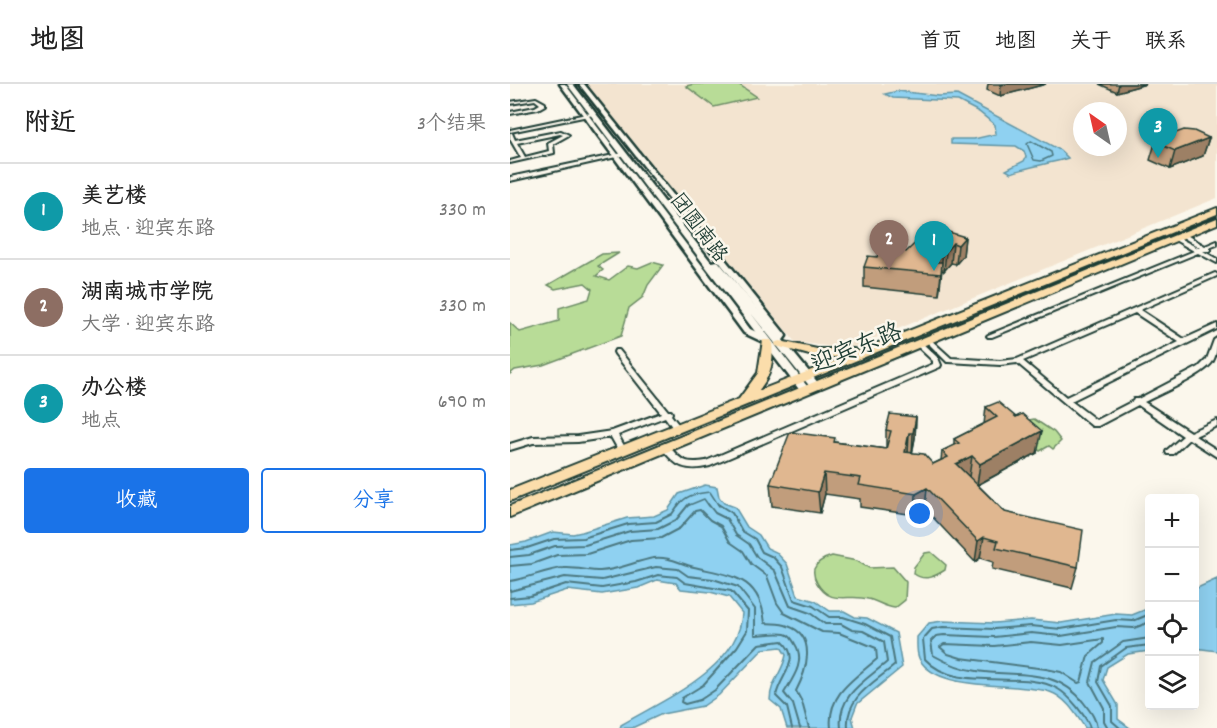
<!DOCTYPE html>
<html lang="zh">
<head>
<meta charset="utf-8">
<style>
  :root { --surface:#fff; --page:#f6f6f6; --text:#222; --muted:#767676; --line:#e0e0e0; --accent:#1a73e8 }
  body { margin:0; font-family:Dekko,"LXGW WenKai TC",sans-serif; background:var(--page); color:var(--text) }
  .controls { position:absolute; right:18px; bottom:18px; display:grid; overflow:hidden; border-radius:6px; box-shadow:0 6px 24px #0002 }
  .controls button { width:54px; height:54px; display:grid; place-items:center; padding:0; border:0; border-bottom:2px solid var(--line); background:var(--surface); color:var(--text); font:30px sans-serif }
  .compass { position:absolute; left:563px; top:18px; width:54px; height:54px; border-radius:50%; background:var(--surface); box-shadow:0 6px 24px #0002; rotate:326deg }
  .you { position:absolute; left:410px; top:430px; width:21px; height:21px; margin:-15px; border:4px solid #fff; border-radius:50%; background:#1a73e8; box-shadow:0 0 0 9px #1a73e833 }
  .badge { display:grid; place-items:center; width:39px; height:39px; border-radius:50%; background:var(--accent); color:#fff; font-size:20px; font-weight:700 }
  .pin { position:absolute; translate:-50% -50px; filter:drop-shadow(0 2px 3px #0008) }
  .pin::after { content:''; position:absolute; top:32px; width:21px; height:18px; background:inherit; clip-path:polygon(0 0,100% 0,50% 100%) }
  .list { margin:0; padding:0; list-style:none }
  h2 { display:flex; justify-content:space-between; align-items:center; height:78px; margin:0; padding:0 24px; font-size:26px }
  h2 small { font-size:20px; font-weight:400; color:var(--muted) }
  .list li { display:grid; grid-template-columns:39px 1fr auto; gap:18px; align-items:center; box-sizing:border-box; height:96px; padding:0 24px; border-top:2px solid var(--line) }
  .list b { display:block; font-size:22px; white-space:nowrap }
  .list p { margin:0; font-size:20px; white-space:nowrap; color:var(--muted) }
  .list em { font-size:20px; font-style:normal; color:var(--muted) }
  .actions { display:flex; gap:12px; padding:18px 24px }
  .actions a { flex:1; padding:14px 0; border:2px solid var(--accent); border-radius:6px; text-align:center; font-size:21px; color:var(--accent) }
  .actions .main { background:var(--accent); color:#fff }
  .icon { flex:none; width:33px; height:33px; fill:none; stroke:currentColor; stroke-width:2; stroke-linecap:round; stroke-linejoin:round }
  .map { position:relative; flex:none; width:707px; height:644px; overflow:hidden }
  header { display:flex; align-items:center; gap:36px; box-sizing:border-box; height:84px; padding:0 30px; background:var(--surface); border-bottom:2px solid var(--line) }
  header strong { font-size:28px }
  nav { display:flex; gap:33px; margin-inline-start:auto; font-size:21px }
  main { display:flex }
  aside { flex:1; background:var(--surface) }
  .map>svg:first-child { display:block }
</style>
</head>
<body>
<header>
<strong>地图</strong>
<nav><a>首页</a><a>地图</a><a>关于</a><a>联系</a></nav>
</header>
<main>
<aside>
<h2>附近<small>3个结果</small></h2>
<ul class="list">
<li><span class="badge" style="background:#0f9aa8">1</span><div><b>美艺楼</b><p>地点 · 迎宾东路</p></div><em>330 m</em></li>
<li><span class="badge" style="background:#8d6e63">2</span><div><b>湖南城市学院</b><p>大学 · 迎宾东路</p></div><em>330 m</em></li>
<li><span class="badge" style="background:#0f9aa8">3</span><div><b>办公楼</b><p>地点</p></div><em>690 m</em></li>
</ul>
<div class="actions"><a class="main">收藏</a><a>分享</a></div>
</aside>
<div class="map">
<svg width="707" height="644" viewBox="0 0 707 644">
  <rect width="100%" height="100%" fill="#fbf7ec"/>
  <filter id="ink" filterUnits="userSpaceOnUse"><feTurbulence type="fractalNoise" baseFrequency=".0167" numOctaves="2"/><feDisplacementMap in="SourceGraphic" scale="12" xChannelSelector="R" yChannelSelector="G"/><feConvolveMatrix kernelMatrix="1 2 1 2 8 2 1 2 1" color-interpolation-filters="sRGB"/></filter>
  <g filter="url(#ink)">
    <path fill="#f3e4d0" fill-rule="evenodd" d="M77,0H707V114L339,265L285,258ZM572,27H608V63H572Z"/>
    <path fill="#b8dc97" stroke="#6c8c66" stroke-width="1.5" d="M184,0H228L247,13L204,23L176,2Z
      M109,169L88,182L93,186L86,192L99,196L118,182L128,184L142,178L153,181L138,201L133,213L119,224L111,252L33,281L5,286L0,290V239L10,248L49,237V224L79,215L82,205L75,199L45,205L38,201L92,170Z
      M524,335L544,348L551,357L543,365L539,362L530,367L510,351L514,337Z
      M421,468L436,481L435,486C424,493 414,498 403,489L404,483L415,469Z
      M322,472L347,477L359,484L383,483L396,498L395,516L385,524C374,523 368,517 358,515C338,509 321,523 307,499C304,494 303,491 304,485C307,477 315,474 322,472Z"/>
    <path fill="#8fd1f1" stroke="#6296a5" stroke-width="1.5" d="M388,7L428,12L447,11L550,66L558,74C539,80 520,82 501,89L496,86L514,77L516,73L514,67L506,62L441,60V55H464L486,50L485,41L469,28L448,17L383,14L375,10Z
      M195,401L207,403L209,413L214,419L225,423L237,443L249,451L257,464L266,468L277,480L288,512L305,517L320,527H334L345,533L357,534L386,549L392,583L347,620L342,633L345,644H277L271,625L260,616C260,598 273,588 276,571L271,563L253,565L209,611L193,622L152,630L122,644H110L111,641C151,617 230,584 232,529L219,513L200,508L171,505L166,499L147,496L128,504L92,510L57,506L21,518L0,520V461L16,458L43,448L63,450L72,448L117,434L144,432L158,426L169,410Z
      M707,495V567L685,564V505Z
      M639,524V567L618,570L597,583L593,596L608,621V635L620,644H575C567,632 556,613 540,608C508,598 434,608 412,579C406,572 407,562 407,553L419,539L433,537L484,539L521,536L551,539L606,530L622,531Z"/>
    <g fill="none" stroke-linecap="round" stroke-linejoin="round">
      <path stroke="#4c7880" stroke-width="1.5" d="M521,57L541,68L542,72L531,77L524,76L517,60Z
        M168,422C177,410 186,410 200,408L209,422
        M177,422L194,415L199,422"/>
      <path stroke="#4c7880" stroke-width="2" d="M198,420L205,429L217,435L226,451L239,460L247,473L265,487L280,522L300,529L315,540H331L342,546L353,547L374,558L377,578C355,597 327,611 331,644
        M208,420L222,429L232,447L245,455L252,468L263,473L272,483L284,516L303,522L319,533H333L355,540L380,553L385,581C364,599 335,613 338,644
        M0,466L17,464L44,455L73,454L118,440L146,438L162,430L169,420
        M0,473L19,471L45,462L75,461L120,447L148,445L166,436L179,420
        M0,482L22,480L47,471L77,470L121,456L151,454L170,444L185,427L190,426L200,436L211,442L220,458L233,467L241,480L257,492L267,519L274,529L312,548L329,549L366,564L367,575C344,595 317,610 321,644
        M0,497C18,495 36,485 54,484C66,483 78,487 90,487C109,486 126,477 144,474C158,472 171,480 184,483C222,492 250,492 255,539C263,540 271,539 278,542C308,552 296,588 286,607L292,618L299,644
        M0,507L55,493L92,496L146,483L168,485L178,492L203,495L228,503L245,525V551C254,551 266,548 275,550C280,551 282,555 285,560C296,577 283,594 274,609L283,620L290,644
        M0,514L20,512L56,500L92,504L126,498L148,491L167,493L175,499L221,507L238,527L237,547L227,563L193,601L172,614L171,618L175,620L190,616L205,606L249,560L272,557C293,576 270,591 266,612L277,623L282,644
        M593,555V559L578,572L571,598L568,599L551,588L536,585L451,574L438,570L430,563L434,560L484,562L521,558L552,561Z
        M580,644C578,636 573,631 568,624C562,617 557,610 548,605C511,584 447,610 415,575L413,555L422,545L433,543L484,545L521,542L551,545L606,536L623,537L640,530
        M587,644C586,634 580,627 574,619C547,583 507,593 467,587C450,585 437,579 423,571L421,557L426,552L434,551L484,553L521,549L551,552L606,543L624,544L640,538
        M598,644L594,637V624L580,598L585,578L613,558L640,554
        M610,644L602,637V622L588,598L591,582L616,564L640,561"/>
      <defs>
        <path id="minor" d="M26,14L35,19V21L28,25L0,30V28L25,23L30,20L25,16L0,20V18Z
          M81,29L83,30V31L0,48V46Z
          M51,47L59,51L43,60L44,69L0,79V77L11,74L0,55V49H2L5,56ZM50,50L53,51L38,59L39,67L15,73L7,59Z
          M113,69H115V71L0,97V93Z
          M673,149L695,162L707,157V161L699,164L701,166L700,167H693L707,175V179L688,169L482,253H478L477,252L478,251L684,167L663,155V153H667L688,164H690L671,152V150Z
          M705,189L707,190V192L630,226L674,255L707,240V245L561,317L586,336L623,317L624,315H628L689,283L697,275L704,256L707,254C707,262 707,270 703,277C695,291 650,310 634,318L680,348L707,336V342L685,352L707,366V373L679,355L663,370H657L656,368L657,366L673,352L628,321L588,342H582L507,279L490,281L439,278H437L415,256L418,254L420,255L441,274L490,277L507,275ZM625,229L669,258L556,313L513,277Z
          M407,258H411L428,274L431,281L430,283L200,382C177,388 165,383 152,364L153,362H159C171,377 176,380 196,377L423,280V277L407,262L406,260Z
          M105,266H109L158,327H161L162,329L161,331L172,345L171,347H165L155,333L108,351L117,367L116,369H110L101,353L68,358L23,359L0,366V360L23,353L68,352L102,347L151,329L105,270L104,268Z"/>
        <path id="tertiary" d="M50,0H55L240,245L257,253L258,255L257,257H251L234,249Z
          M69,0H74L275,250L276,252L271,259H265L264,257L268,252Z"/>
        <path id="secondary" d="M57,0H63L201,178L208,177L309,300L310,302L309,304H301L240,228L300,306L299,308H291Z"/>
        <path id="trunk" d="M707,124V130L0,417V406L229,315L248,289L253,256H261L262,258C264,277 261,292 248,307L335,273H307L266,262L265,260L266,258L270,257L307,265H344L348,267Z
          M707,134V140L0,433V422Z"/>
      </defs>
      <use href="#minor" stroke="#1f3d34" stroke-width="4"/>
      <use href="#tertiary" stroke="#1f3d34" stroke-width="5"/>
      <use href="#secondary" stroke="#1f3d34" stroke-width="5"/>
      <use href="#trunk" stroke="#1f3d34" stroke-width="4"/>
      <use href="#minor" fill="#fbf7ec" fill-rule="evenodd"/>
      <use href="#tertiary" fill="#fbf7ec" fill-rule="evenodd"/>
      <use href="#secondary" fill="#fbf7ec" fill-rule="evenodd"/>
      <use href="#trunk" fill="#fbddab" fill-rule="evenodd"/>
    </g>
    <path fill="#c19d7c" stroke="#1f3d34" stroke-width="1.5" d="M478,0H536L490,12L477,6Z
      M589,0H636L607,8Z
      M699,54L693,72L660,85L640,76L646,56Z
      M455,153L453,172L446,180L441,179L434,187L432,186L429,211L354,203V183L367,173L396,168Z
      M476,323L527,369L468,401L495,428L568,483L562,504L482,485L483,478L470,474L465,478L415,425L405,431L350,423V415L315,410L310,429L262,422L260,400L325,358L376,365V346L406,333L405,354L402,369L423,380L431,376L432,367L444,361V355L474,340Z"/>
    <path fill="#9d8065" stroke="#1f3d34" stroke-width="1.5" d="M496,0H536L490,12L491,1Z
      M609,0H636L607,8Z
      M699,54L693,72L660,85L665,67Z
      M455,153L453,172L446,180L448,161Z
      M443,159L441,179L434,187L436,167Z
      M433,166L429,211L431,190L423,178Z
      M406,333L405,354L402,371L403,349Z
      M532,347L527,369L467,401L470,380Z
      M399,349L398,370L395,368Z
      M462,372L459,393L446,380Z
      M314,389L315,410L310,429L308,408Z
      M417,404L415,425L405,431L406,410Z
      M474,453L470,474L465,478L468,457Z"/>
    <path fill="#e0b790" stroke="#1f3d34" stroke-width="1.5" d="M674,46L684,47L699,54L665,67L645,58L646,56Z
      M422,143L455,153L448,161L443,159L436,167L433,166L423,178H432L431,190L354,183L358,172L367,173L368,170L393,165L396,168Z
      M488,318L506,333L512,330L532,347L470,380L462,372L446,380L495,428L573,446L568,483L486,464L488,457L474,453L468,457L417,404L406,410L349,401L351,394L314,389L308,408L260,400L280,348L325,354L324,358L376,365L381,347L376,346L380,330L406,333L403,349H399L395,368L414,370L423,380L438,373L432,367L449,359L444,355L487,333L476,323Z"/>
  </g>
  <g text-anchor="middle" stroke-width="5" stroke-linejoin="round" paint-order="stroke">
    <g font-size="20" fill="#1f3d34" stroke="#fbf7ec">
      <text transform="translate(190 143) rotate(53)" y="7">团圆南路</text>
    </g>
    <g font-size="24" fill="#1f3d34" stroke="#fbf7ec">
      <text transform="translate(346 263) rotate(-22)" y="8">迎宾东路</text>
    </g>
  </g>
</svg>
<div class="controls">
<button>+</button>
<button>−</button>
<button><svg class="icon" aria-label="locate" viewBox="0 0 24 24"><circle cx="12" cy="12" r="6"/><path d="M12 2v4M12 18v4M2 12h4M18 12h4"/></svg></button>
<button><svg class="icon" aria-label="layers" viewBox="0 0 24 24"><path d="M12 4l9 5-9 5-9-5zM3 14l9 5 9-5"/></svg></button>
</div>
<svg class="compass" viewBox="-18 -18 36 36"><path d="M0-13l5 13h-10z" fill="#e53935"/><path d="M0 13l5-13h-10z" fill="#767676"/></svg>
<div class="you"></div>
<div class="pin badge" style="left:424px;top:187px;background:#0f9aa8">1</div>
<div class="pin badge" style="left:379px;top:186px;background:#8d6e63">2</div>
<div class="pin badge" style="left:648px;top:74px;background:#0f9aa8">3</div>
</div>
</main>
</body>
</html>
